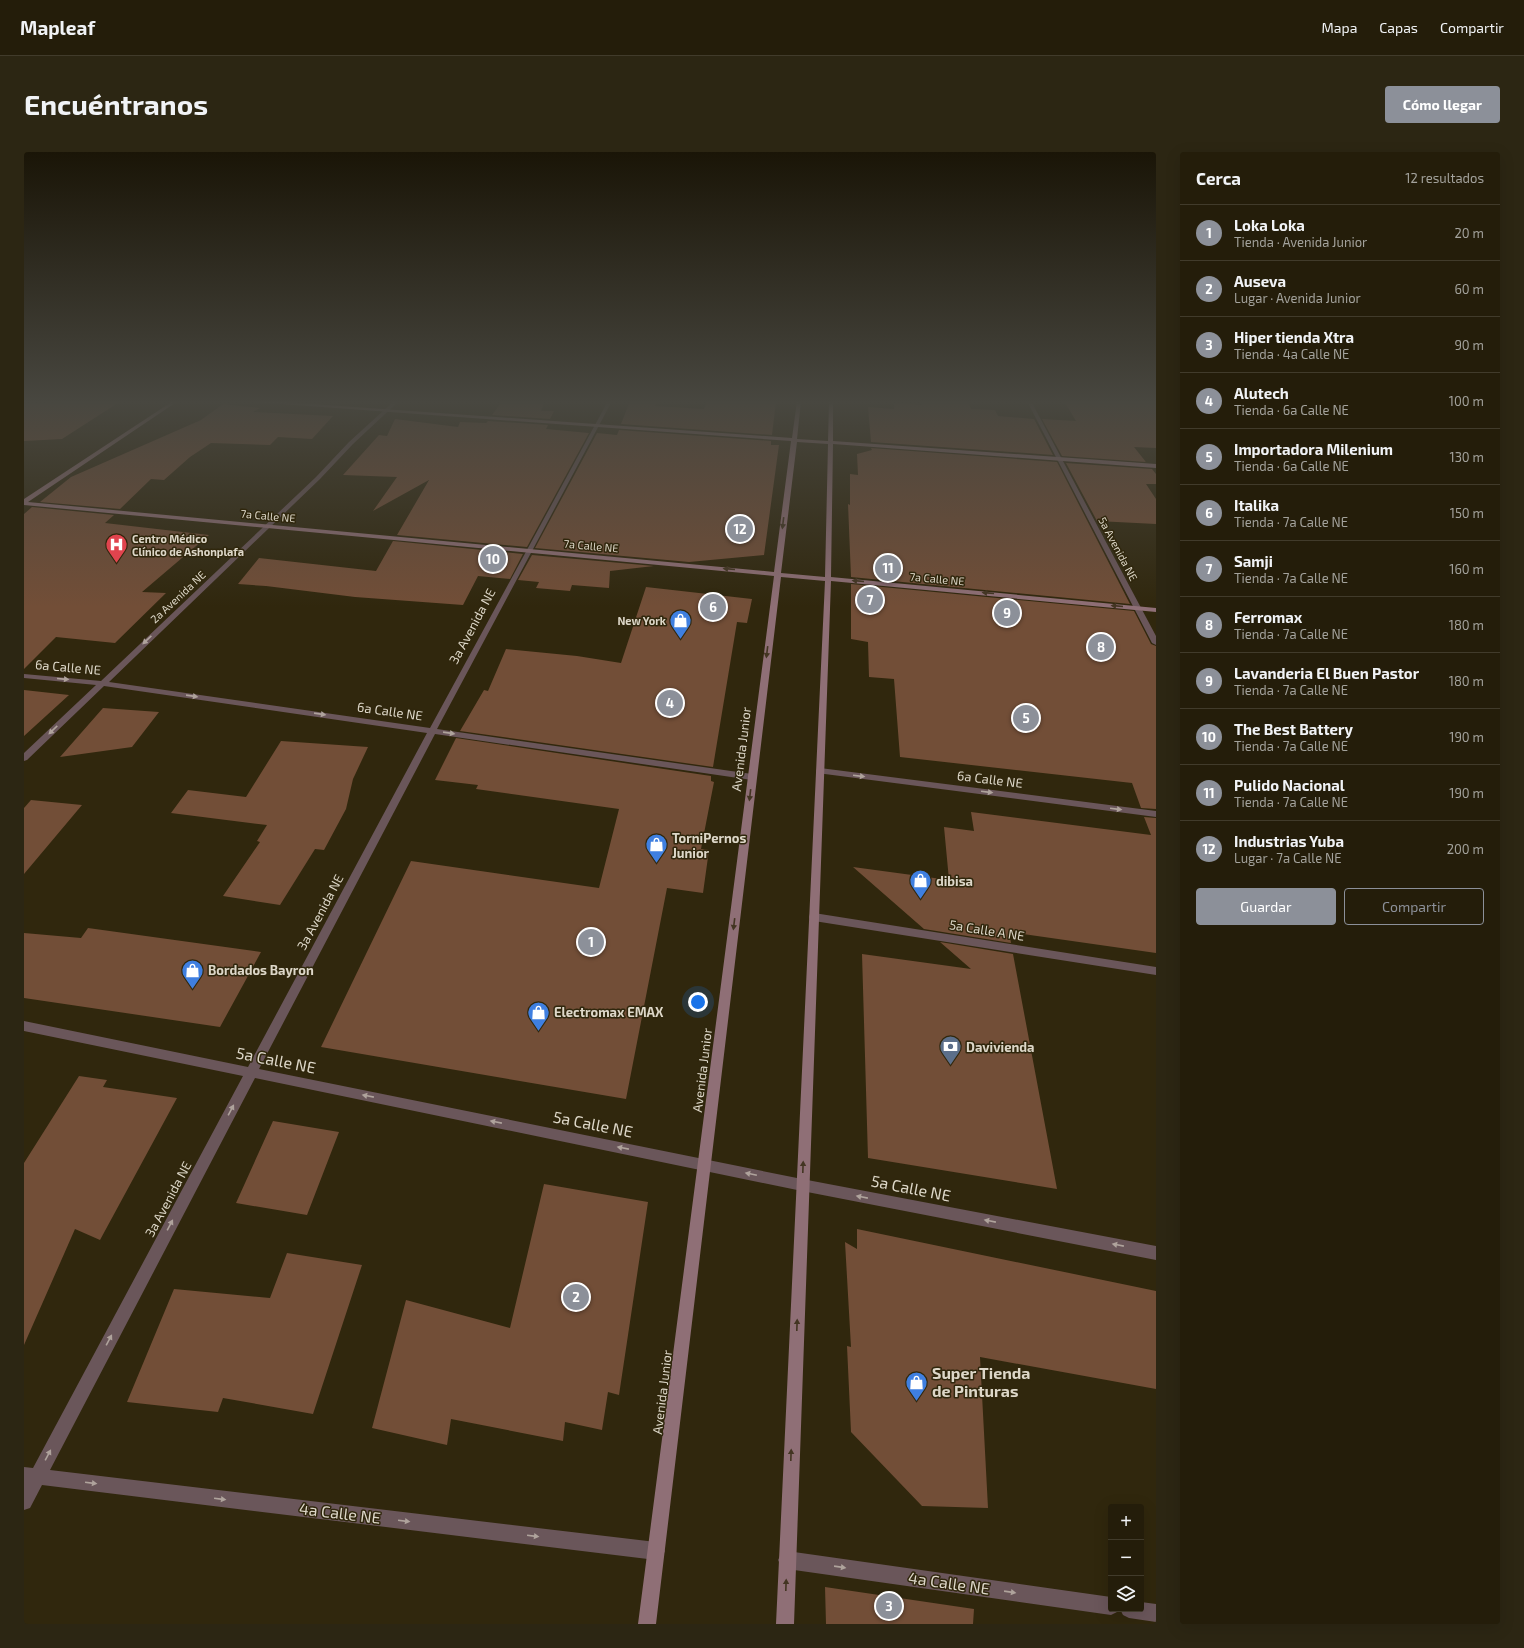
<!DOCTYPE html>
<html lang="es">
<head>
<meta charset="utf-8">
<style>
  :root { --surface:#241d0a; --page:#2c2613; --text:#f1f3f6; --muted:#a3a29c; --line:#413b2b; --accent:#8c9099 }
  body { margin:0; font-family:"Exo 2",sans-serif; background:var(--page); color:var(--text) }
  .controls { position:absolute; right:12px; bottom:12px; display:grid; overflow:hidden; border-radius:4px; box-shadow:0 4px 16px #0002 }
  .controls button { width:36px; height:36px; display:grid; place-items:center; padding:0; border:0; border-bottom:1px solid var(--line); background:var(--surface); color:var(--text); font:20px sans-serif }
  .you { position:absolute; left:674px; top:850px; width:14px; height:14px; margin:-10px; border:3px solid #fff; border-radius:50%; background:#1a73e8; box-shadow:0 0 0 6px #1a73e833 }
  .badge { display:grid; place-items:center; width:26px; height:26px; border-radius:50%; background:var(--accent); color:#fff; font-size:13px; font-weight:700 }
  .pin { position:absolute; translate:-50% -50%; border:2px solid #fff; box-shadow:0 1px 4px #0006 }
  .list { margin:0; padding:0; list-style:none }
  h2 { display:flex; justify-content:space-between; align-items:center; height:52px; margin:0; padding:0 16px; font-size:17px }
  h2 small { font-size:13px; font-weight:400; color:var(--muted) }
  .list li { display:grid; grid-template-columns:26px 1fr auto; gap:12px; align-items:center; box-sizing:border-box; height:56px; padding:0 16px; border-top:1px solid var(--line) }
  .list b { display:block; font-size:15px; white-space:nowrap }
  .list p { margin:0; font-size:13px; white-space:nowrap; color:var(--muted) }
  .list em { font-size:13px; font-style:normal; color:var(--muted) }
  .actions { display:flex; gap:8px; padding:12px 16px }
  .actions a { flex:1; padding:9px 0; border:1px solid var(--accent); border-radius:4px; text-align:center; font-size:14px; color:var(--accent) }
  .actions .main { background:var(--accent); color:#fff }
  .icon { flex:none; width:22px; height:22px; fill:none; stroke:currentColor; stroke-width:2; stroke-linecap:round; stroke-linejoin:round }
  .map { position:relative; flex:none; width:1132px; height:1472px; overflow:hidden; border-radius:4px }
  header { display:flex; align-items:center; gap:24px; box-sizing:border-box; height:56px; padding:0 20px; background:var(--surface); border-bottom:1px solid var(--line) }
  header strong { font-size:19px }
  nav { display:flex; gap:22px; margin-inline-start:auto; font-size:14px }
  .intro { display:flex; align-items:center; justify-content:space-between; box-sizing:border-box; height:96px; padding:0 24px }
  h1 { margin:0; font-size:28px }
  .button { padding:10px 18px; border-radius:4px; background:var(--accent); color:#fff; font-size:14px; font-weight:700 }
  main { display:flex; gap:24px; padding:0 24px }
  aside { flex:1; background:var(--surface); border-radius:4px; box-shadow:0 4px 16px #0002 }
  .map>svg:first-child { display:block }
</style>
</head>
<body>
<header>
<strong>Mapleaf</strong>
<nav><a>Mapa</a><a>Capas</a><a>Compartir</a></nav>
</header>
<div class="intro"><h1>Encuéntranos</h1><a class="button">Cómo llegar</a></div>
<main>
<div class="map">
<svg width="1132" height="1472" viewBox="0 0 1132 1472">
  <rect width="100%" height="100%" fill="#30270d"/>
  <path fill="#724e37" d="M66,249H97L38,287L0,289V252Z
    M478,249L520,251L517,259H530L526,267L468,263Z
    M606,249H633L631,254L680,257L683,249H752L748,283L597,272Z
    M897,249H944L947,257L971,258L974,264L1010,267L1029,303L847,290L844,255L870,257V251L898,253Z
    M1040,249H1132V296L1110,295L1122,310L1038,304L1018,267L1052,269Z
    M199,252L236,256L229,260L309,264L288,287L254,285L246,293L187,291L166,305L140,328L127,327L96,357L16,350L47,325L177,268Z
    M371,267L434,275L436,270L462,271L464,269L524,273L522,277L565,281L503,395L373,383L405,328L349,359L373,325L319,323L355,283L363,284Z
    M595,278L747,289V293H755L740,403L665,410L511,396L573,281L593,283Z
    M847,296L1033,310L1106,452L827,425L824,352L826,353V322L834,323L833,302L848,298Z
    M1042,311L1128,317L1132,322V332H1122L1132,347V372L1073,369Z
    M8,355L90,363L81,371L185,383L118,440L142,441L91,491L32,485L0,517V362Z
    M369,389L499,402L486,427L454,424L439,453L331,445L242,434L214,432L235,406L352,419Z
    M508,403L630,414L586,419L585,436L548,433L546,439L512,436L515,430L494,428Z
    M827,432L1110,459L1127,492L1132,494V657L1117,656L1108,631L876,605L870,527L845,525L844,490L827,487Z
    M622,435L728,447L723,471L713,470L689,615L436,579L460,538L464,539L482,497L553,504L597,511Z
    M0,538L45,543L0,584Z
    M79,556L135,560L108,595L36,605Z
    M432,586L687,624V629L690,630L677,697L685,698L679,741L643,736L602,947L297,895L387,709L575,736L595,657L452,637L454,633L411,628Z
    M257,589L344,595L329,627L322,657L300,698L291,697L256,753L199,744L236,690L233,689L243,673L147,661L164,638L222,645Z
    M7,648L58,653L0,722V656Z
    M947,660L1127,683L1120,665L1132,666V801L985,780L987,791L900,777L829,715L925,728L920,675L950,679Z
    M64,776L237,800L196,875L0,846V781L57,786Z
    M916,790L989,802L1033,1037L844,1006L838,802L947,817Z
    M55,924L83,928L79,935L153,946L76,1088L51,1077L0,1193V1011Z
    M249,969L315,980L283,1063L212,1051Z
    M520,1032L624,1050L595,1243L584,1240L578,1278L541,1270L539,1289L427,1267L423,1293L348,1276L382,1148L486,1176Z
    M833,1077L1132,1139V1237L956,1205L964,1356L898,1354L827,1280L823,1194L827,1195L821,1090L833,1097Z
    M263,1101L338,1113L289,1262L199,1246L194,1260L103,1250L150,1137L246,1146Z
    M801,1435L950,1457L949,1472H802Z"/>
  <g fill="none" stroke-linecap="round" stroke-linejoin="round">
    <path fill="#6a565a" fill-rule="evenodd" d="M370,249H375L329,292L296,327L85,530L406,576L584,249H588L413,577L728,622L732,625L728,628L411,582L235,917L778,1027L1132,1094V1108L778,1039L231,926L26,1318L632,1390L638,1393L641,1399L638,1405L632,1408L18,1333L6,1356L0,1358V1315L9,1316L219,924L0,879V869L224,915L403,581L80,534L3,608L0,609V601L72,533L0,526V522L77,529L292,325L325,290Z
      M1003,249H1007L1132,484V493L1128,491Z
      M796,616L1132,659V665L793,621L792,619L793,617Z
      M790,761L1132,815V823L790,769L786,768L785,765L786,762Z
      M763,1399L1087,1445V1457H1095L1093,1460L1087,1463L763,1417L757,1414L754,1408L757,1402Z
      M1117,1450L1132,1452V1470L1105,1466L1099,1463L1096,1457H1117Z"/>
    <path fill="#8f6f76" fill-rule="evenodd" d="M149,249H154L4,350L750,420L767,289L229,250L227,249H246L768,286L773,249H777L773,287L804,289L805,249H809V289L1132,312V316L809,292L807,425L1132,456V460L807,429L770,1472H752L801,429L757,425L632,1472H614L750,424L0,353V347ZM773,290L804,292L801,425L757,421Z"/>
  </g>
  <defs><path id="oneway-solid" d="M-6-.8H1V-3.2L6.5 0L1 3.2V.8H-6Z"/></defs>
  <g fill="#433522">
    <use href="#oneway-solid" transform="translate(759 371) rotate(97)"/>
    <use href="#oneway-solid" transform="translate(705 417) rotate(-175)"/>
    <use href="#oneway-solid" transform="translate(834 429) rotate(-175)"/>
    <use href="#oneway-solid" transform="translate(964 441) rotate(-175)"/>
    <use href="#oneway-solid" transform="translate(1093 454) rotate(-175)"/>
    <use href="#oneway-solid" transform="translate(743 500) rotate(97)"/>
    <use href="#oneway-solid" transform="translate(726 643) rotate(97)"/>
    <use href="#oneway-solid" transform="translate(710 772) rotate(97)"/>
    <use href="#oneway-solid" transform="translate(779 1015) rotate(-88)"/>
    <use href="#oneway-solid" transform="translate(773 1173) rotate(-88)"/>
    <use href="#oneway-solid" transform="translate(767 1303) rotate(-88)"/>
    <use href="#oneway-solid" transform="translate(762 1433) rotate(-88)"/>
  </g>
  <g fill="#afa39c">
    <use href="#oneway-solid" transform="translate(123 488) rotate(137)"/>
    <use href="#oneway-solid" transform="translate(39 527) rotate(5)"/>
    <use href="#oneway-solid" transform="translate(168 544) rotate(8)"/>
    <use href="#oneway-solid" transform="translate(296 562) rotate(8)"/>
    <use href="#oneway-solid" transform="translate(29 578) rotate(136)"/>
    <use href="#oneway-solid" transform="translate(425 581) rotate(8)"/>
    <use href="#oneway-solid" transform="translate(835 624) rotate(7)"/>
    <use href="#oneway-solid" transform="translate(963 640) rotate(7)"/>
    <use href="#oneway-solid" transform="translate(1092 657) rotate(7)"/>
    <use href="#oneway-solid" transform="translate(344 944) rotate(-169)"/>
    <use href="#oneway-solid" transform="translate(207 958) rotate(-62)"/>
    <use href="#oneway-solid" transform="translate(472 970) rotate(-169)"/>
    <use href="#oneway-solid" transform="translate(599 996) rotate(-169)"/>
    <use href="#oneway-solid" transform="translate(727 1022) rotate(-168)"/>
    <use href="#oneway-solid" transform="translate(838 1045) rotate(-169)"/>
    <use href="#oneway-solid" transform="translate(966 1069) rotate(-169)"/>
    <use href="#oneway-solid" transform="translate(146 1073) rotate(-62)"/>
    <use href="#oneway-solid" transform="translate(1094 1093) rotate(-169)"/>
    <use href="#oneway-solid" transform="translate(85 1188) rotate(-62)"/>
    <use href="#oneway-solid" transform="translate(24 1303) rotate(-62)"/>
    <use href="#oneway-solid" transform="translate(67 1331) rotate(7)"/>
    <use href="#oneway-solid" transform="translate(196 1347) rotate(7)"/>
    <use href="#oneway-solid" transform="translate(380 1369) rotate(7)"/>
    <use href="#oneway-solid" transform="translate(509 1384) rotate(7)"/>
    <use href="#oneway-solid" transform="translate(816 1415) rotate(8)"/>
    <use href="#oneway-solid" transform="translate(986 1440) rotate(8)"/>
  </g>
  <linearGradient id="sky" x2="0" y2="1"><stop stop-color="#1a1507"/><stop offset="0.55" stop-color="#484740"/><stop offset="1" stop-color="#484740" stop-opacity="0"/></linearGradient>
  <rect width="1132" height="455" fill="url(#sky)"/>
  <defs>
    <symbol id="hospital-pin" viewBox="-11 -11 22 30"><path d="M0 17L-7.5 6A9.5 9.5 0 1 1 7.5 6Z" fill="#e0444e" stroke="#30270d"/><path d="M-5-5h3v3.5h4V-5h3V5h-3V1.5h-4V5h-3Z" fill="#fff"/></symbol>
    <symbol id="shop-pin" viewBox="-11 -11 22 30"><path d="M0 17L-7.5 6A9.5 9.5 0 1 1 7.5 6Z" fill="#3f7fe0" stroke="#30270d"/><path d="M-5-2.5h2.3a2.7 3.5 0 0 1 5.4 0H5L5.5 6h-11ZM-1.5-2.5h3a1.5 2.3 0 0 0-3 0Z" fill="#fff"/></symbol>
    <symbol id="bank-pin" viewBox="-11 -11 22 30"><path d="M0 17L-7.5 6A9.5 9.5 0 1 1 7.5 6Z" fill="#5c6f8a" stroke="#30270d"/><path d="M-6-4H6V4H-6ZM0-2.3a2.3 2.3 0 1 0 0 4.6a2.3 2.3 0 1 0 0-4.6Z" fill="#fff"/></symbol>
  </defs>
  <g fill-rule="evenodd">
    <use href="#hospital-pin" x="80" y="380" width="25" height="34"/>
    <use href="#shop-pin" x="644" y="456" width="25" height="34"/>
    <use href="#shop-pin" x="620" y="680" width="25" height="34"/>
    <use href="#shop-pin" x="884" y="716" width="25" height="34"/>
    <use href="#shop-pin" x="156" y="806" width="25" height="34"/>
    <use href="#shop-pin" x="502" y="848" width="25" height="34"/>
    <use href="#bank-pin" x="914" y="882" width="25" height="34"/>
    <use href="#shop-pin" x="880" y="1218" width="25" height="34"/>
  </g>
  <g text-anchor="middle" stroke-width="3" stroke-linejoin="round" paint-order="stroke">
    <g font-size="11" fill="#ddd7c8" stroke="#30270d">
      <text transform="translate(244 364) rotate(5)" y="4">7a Calle NE</text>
      <text transform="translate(567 394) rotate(5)" y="4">7a Calle NE</text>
      <text transform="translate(1094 397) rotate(62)" y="4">5a Avenida NE</text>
      <text transform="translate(913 427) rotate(5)" y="4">7a Calle NE</text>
      <text transform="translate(154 445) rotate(-43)" y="4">2a Avenida NE</text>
    </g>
    <g font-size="11" font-weight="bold" fill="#ddd7c8" stroke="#30270d" text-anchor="start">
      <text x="108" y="391">Centro Médico<tspan x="108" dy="13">Clínico de Ashonplafa</tspan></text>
      <text x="642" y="473" text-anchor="end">New York</text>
    </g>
    <g font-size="13" fill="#ddd7c8" stroke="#30270d">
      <text transform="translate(448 474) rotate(-62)" y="5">3a Avenida NE</text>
      <text transform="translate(44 515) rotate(5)" y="5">6a Calle NE</text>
      <text transform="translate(366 559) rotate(8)" y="5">6a Calle NE</text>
      <text transform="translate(717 597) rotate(-83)" y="5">Avenida Junior</text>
      <text transform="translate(966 627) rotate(7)" y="5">6a Calle NE</text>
      <text transform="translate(296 760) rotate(-62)" y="5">3a Avenida NE</text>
      <text transform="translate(963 778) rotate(9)" y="5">5a Calle A NE</text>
      <text transform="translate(678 918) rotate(-83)" y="5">Avenida Junior</text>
      <text transform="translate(144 1047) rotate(-62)" y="5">3a Avenida NE</text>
      <text transform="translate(638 1240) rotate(-83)" y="5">Avenida Junior</text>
    </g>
    <g font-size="13" font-weight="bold" fill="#ddd7c8" stroke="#30270d" text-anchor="start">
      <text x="648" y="691">TorniPernos<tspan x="648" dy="15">Junior</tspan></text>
      <text x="912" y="734">dibisa</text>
      <text x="184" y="823">Bordados Bayron</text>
      <text x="530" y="865">Electromax EMAX</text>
      <text x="942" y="900">Davivienda</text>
    </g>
    <g font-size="16" fill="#ddd7c8" stroke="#30270d">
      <text transform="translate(252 908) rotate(11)" y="6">5a Calle NE</text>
      <text transform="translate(569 972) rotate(11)" y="6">5a Calle NE</text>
      <text transform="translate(887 1036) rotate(11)" y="6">5a Calle NE</text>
      <text transform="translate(316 1361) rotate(7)" y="6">4a Calle NE</text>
      <text transform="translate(925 1431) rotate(8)" y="6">4a Calle NE</text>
    </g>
    <g font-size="16" font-weight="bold" fill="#ddd7c8" stroke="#30270d" text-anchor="start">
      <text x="908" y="1227">Super Tienda<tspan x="908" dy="18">de Pinturas</tspan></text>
    </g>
  </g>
</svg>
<div class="controls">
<button>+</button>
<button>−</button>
<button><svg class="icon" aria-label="layers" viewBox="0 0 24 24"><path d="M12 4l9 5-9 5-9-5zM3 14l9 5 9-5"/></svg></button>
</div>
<div class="you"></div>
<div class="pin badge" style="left:567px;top:790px">1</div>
<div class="pin badge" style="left:552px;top:1145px">2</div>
<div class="pin badge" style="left:865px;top:1454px">3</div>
<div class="pin badge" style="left:646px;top:551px">4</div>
<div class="pin badge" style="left:1002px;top:566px">5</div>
<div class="pin badge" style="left:689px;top:455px">6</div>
<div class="pin badge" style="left:846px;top:448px">7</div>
<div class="pin badge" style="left:1077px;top:495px">8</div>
<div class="pin badge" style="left:983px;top:461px">9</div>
<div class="pin badge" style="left:469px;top:407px">10</div>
<div class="pin badge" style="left:864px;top:416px">11</div>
<div class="pin badge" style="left:716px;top:377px">12</div>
</div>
<aside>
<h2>Cerca<small>12 resultados</small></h2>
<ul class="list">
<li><span class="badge">1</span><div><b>Loka Loka</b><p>Tienda · Avenida Junior</p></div><em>20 m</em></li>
<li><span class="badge">2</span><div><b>Auseva</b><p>Lugar · Avenida Junior</p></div><em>60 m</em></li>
<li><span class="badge">3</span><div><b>Hiper tienda Xtra</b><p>Tienda · 4a Calle NE</p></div><em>90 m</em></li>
<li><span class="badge">4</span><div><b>Alutech</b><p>Tienda · 6a Calle NE</p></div><em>100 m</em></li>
<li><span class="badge">5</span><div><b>Importadora Milenium</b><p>Tienda · 6a Calle NE</p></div><em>130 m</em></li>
<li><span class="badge">6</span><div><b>Italika</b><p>Tienda · 7a Calle NE</p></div><em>150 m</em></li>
<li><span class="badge">7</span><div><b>Samji</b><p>Tienda · 7a Calle NE</p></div><em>160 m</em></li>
<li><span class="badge">8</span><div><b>Ferromax</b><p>Tienda · 7a Calle NE</p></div><em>180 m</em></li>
<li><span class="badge">9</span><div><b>Lavanderia El Buen Pastor</b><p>Tienda · 7a Calle NE</p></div><em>180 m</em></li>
<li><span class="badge">10</span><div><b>The Best Battery</b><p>Tienda · 7a Calle NE</p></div><em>190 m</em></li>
<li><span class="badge">11</span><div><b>Pulido Nacional</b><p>Tienda · 7a Calle NE</p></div><em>190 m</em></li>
<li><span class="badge">12</span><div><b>Industrias Yuba</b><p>Lugar · 7a Calle NE</p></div><em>200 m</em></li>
</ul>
<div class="actions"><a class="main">Guardar</a><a>Compartir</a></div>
</aside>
</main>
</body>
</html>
